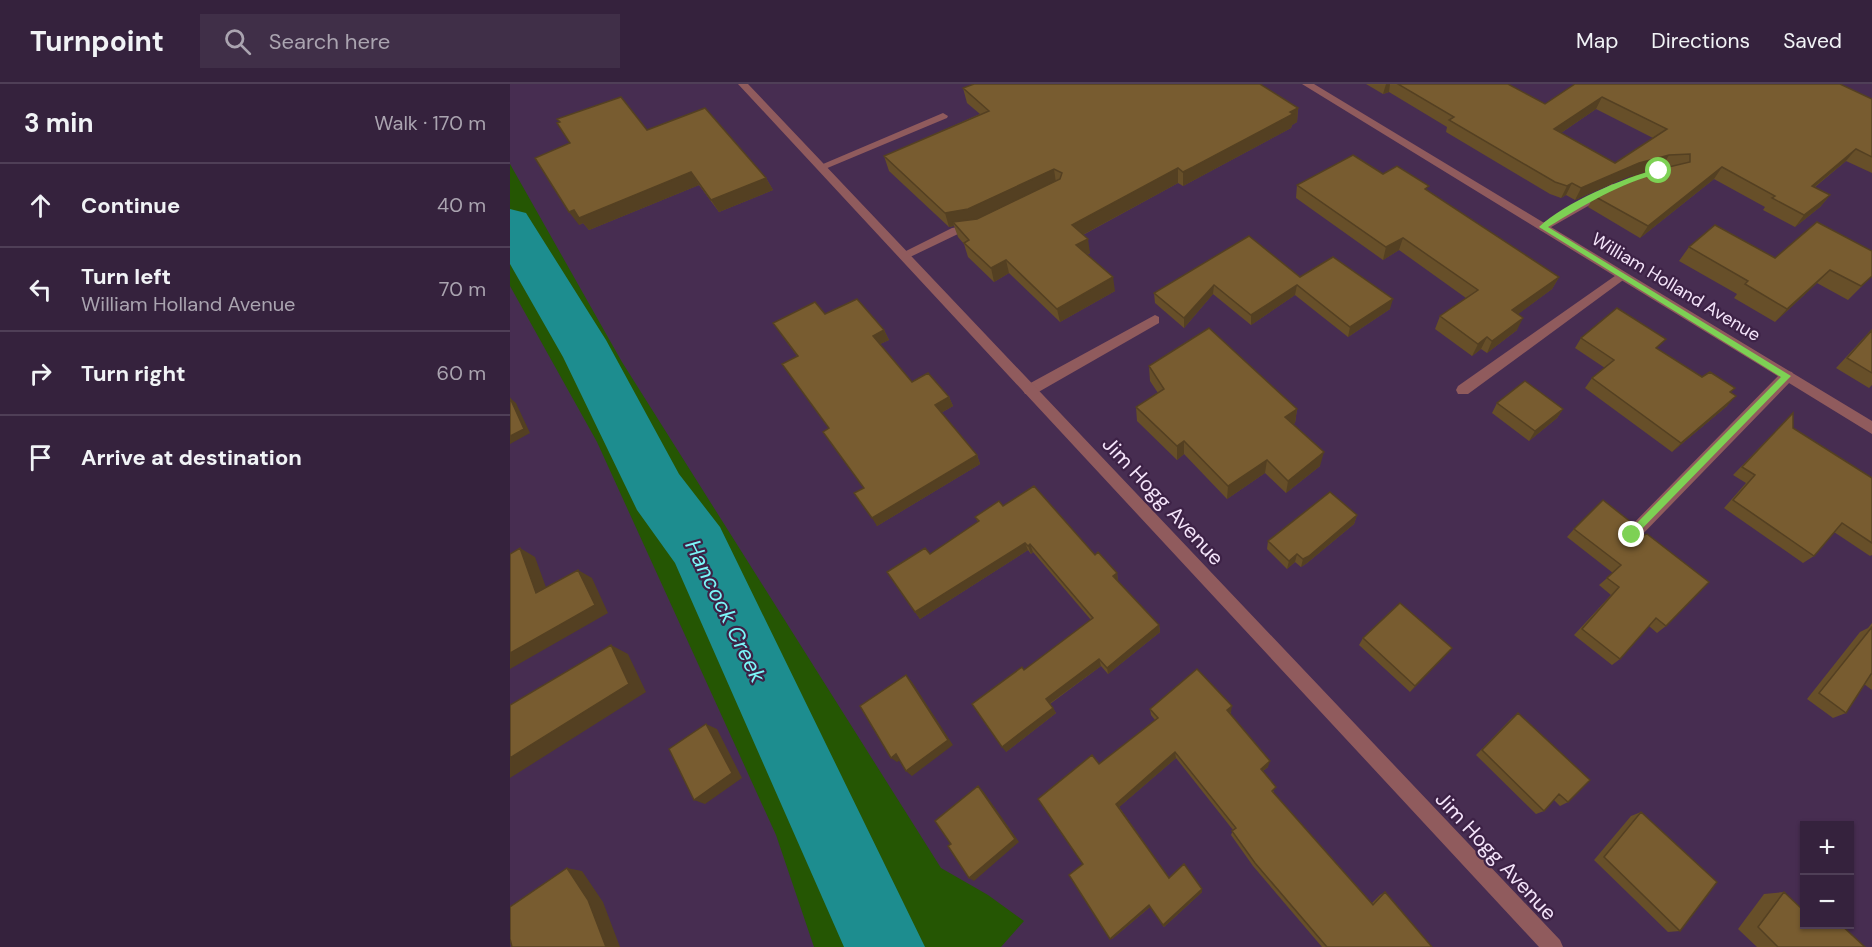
<!DOCTYPE html>
<html lang="en">
<head>
<meta charset="utf-8">
<style>
  :root { --surface:#35223d; --page:#402f48; --text:#f1f3f6; --muted:#aaa4b0; --line:#4f3f57 }
  body { margin:0; font-family:"DM Sans",sans-serif; background:var(--page); color:var(--text) }
  .controls { position:absolute; right:18px; bottom:18px; display:grid; overflow:hidden; border-radius:0px; box-shadow:0 2px 4px #0004 }
  .controls button { width:54px; height:54px; display:grid; place-items:center; padding:0; border:0; border-bottom:2px solid var(--line); background:var(--surface); color:var(--text); font:30px sans-serif }
  .stop { position:absolute; width:18px; height:18px; margin:-14px; border:4px solid #7dd154; border-radius:50%; background:#fff }
  .stop.end { background:#7dd154; border-color:#fff; box-shadow:0 2px 6px #0008 }
  .list { margin:0; padding:0; list-style:none }
  h2 { display:flex; justify-content:space-between; align-items:center; height:78px; margin:0; padding:0 24px; font-size:26px }
  h2 small { font-size:20px; font-weight:400; color:var(--muted) }
  .list li { display:grid; grid-template-columns:39px 1fr auto; gap:18px; align-items:center; box-sizing:border-box; height:84px; padding:0 24px; border-top:2px solid var(--line) }
  .list b { display:block; font-size:22px; white-space:nowrap }
  .list p { margin:0; font-size:20px; white-space:nowrap; color:var(--muted) }
  .list em { font-size:20px; font-style:normal; color:var(--muted) }
  .icon { flex:none; width:33px; height:33px; fill:none; stroke:currentColor; stroke-width:2; stroke-linecap:round; stroke-linejoin:round }
  .map { position:relative; flex:none; width:1362px; height:863px; overflow:hidden }
  header { display:flex; align-items:center; gap:36px; box-sizing:border-box; height:84px; padding:0 30px; background:var(--surface); border-bottom:2px solid var(--line) }
  header strong { font-size:28px }
  nav { display:flex; gap:33px; margin-inline-start:auto; font-size:21px }
  .search { width:420px; height:54px; background:var(--page); display:flex; align-items:center; gap:15px; box-sizing:border-box; padding:0 21px; border-radius:0px; color:var(--muted); font-size:22px }
  main { display:flex }
  aside { flex:1; background:var(--surface) }
  .map>svg:first-child { display:block }
</style>
</head>
<body>
<header>
<strong>Turnpoint</strong>
<div class="search"><svg class="icon" aria-label="search" viewBox="0 0 24 24"><circle cx="10" cy="10" r="6"/><path d="M15 15l6 6"/></svg>Search here</div>
<nav><a>Map</a><a>Directions</a><a>Saved</a></nav>
</header>
<main>
<aside>
<h2>3 min<small>Walk · 170 m</small></h2>
<ul class="list">
<li><svg class="icon" aria-label="ahead" viewBox="0 0 24 24"><path d="M12 20V5M6 11l6-6 6 6"/></svg><div><b>Continue</b></div><em>40 m</em></li>
<li><svg class="icon" aria-label="left" viewBox="0 0 24 24"><path d="M17 20v-9H6M10 6l-5 5 5 5"/></svg><div><b>Turn left</b><p>William Holland Avenue</p></div><em>70 m</em></li>
<li><svg class="icon" aria-label="right" viewBox="0 0 24 24"><path d="M7 20v-9h11M14 6l5 5-5 5"/></svg><div><b>Turn right</b></div><em>60 m</em></li>
<li><svg class="icon" aria-label="arrive" viewBox="0 0 24 24"><path d="M6 21V4h12l-3 4 3 4H6"/></svg><div><b>Arrive at destination</b></div></li>
</ul>
</aside>
<div class="map">
<svg width="1362" height="863" viewBox="0 0 1362 863">
  <rect width="100%" height="100%" fill="#472d51"/>
  <path fill="#255603" d="M0,80L112,278L431,784L478,811L514,837L491,863H304L266,751L87,358L0,202Z"/>
  <g fill="none" stroke-linecap="round" stroke-linejoin="round">
    <path fill="#1d8d8f" fill-rule="evenodd" d="M0,125L16,129L96,256L169,390L210,443L415,863H334L165,479L127,426L53,273L0,180Z"/>
    <path fill="#905b5d" fill-rule="evenodd" d="M433,29L438,32L437,34L315,85L311,86L306,83Z
      M1102,100L1106,102V106L1036,146L1032,147L1026,143Z
      M466,140L472,144L470,147L448,150L398,174L394,175L388,171L442,144Z
      M1112,187L1118,191L1116,194L958,310H948L946,306L948,302Z
      M645,231L649,233V239L525,310H515L513,306L515,302Z
      M1277,287L1282,288L1284,292L1282,296L1127,456L1122,458L1117,456L1114,451L1117,446L1272,288Z"/>
    <path fill="#905b5d" fill-rule="evenodd" d="M228,0H238L1050,856L1053,863H1029Z
      M792,0H804L1362,337V350Z"/>
  </g>
  <path fill="#674f29" fill-rule="evenodd" d="M856,0H998L1035,20L1065,0L1362,15V89L1336,77L1305,103L1320,111L1310,123L1285,143L1253,126L1255,123L1204,95L1130,154L1078,123L1084,112L1162,82L1152,83L1122,91L1065,116L1056,111L1051,114L1040,110L936,48L937,43L879,8L873,10ZM1086,25L1143,54L1105,79L1051,49Z
    M453,4L788,24L787,38L782,41L781,44L673,102L668,99L573,151L580,169L577,171L605,207L550,238L499,189L484,198L458,173L454,160L448,153L444,142L439,143L379,87L374,72L470,30L457,19Z
    M137,46L256,94L263,106L209,128L189,101L79,146L73,139L69,141Z
    M873,90L918,107L1049,193L1042,205L1008,230L1007,246L977,269L971,265L962,272L925,245L930,232L956,214L889,166L873,176L786,114L787,101Z
    M739,152L790,193L880,225L838,253L785,211L741,241L703,210L674,244L645,219L644,209Z
    M1179,163L1265,174L1362,167V192L1338,216L1307,199L1265,238L1224,214L1227,210L1169,177Z
    M315,230L374,246L379,256L370,260L402,298L439,313L443,322L431,329L467,371L470,380L367,442L354,404L319,344L272,280L287,272L263,239Z
    M1362,245V301L1359,304L1326,284Z
    M1071,254L1148,265L1192,293L1225,304L1221,308L1217,322L1162,368L1075,304L1082,294L1095,284L1065,264Z
    M639,282L787,325L785,339L783,340L810,382L776,409L755,389L717,415L674,370L667,376L627,337L626,323L648,309L640,297Z
    M987,319L1053,325L1047,334L1019,357L982,329Z
    M1283,329V344L1362,394V471L1360,472L1324,448L1304,472L1293,479L1214,424L1236,399L1223,391Z
    M493,422L585,471L607,489L608,497L649,541L650,548L598,590L591,582L540,620L546,629L496,668L514,586L581,536L523,468L521,470L518,466L410,535L405,528L420,470L468,438L465,433Z
    M847,431L844,440L797,479L791,483L785,478L777,485L757,465L758,457Z
    M1120,444L1156,542L1147,549L1139,542L1110,575L1102,581L1064,551L1101,511L1089,501L1103,489L1057,453L1064,445Z
    M1362,539V606L1354,600L1336,629L1323,634L1297,615L1350,548L1358,544Z
    M853,554L936,571L900,608L849,561Z
    M640,625L721,628L720,630L758,683L753,687L764,708H763L862,819L870,811L875,808L922,863H812L743,782L721,751L723,746L666,674L609,723L659,794L692,808L654,843L640,823L602,855L573,780L589,680L645,636L641,631Z
    M1008,629L1058,718L1050,722L1044,716L1034,727L1026,730L966,671L1001,635Z
    M1131,728L1170,847L1158,848L1084,776L1121,732Z
    M1274,808L1294,827L1355,863H1247L1228,845L1254,810Z"/>
  <path fill="#544022" d="M876,0H880L879,8L873,10Z
    M1092,13L1086,25L1039,57L1044,45Z
    M788,24L787,38L782,41L781,44L673,102V88Z
    M1346,65L1336,77L1292,113L1302,102Z
    M1159,71L1152,83L1122,91L1065,116L1071,104L1129,79Z
    M1212,83L1204,95L1130,154L1138,142Z
    M668,84V99L565,155L562,141Z
    M544,85L546,99L462,139L443,138L444,142L439,143L435,129Z
    M181,88L189,101L79,146L73,139L69,141L59,128Z
    M256,94L263,106L209,128L201,116Z
    M1062,99L1056,111L1051,114L1057,102Z
    M1320,111L1310,123L1285,143L1294,131Z
    M893,154L889,166L873,176L876,163Z
    M578,155L580,169L568,175L566,161Z
    M496,176L499,189L484,198L481,184Z
    M1320,186L1307,199L1265,238L1277,225Z
    M603,193L605,207L550,238L547,225Z
    M1049,193L1042,205L996,239L1002,226Z
    M704,201L703,210L674,244V234Z
    M787,201L785,211L741,241V231Z
    M883,215L880,225L838,253L840,243Z
    M1013,234L1007,246L977,269L982,257Z
    M374,246L379,256L368,261L363,252Z
    M977,253L971,265L962,272L968,260Z
    M1226,312L1217,322L1162,368L1171,359Z
    M439,313L443,322L429,330L425,321Z
    M0,314L6,319L20,349L0,360Z
    M787,325L785,339L773,346L775,333Z
    M1053,325L1047,334L1019,357L1025,347Z
    M674,357V370L667,376V362Z
    M814,368L810,382L776,409L778,397Z
    M467,371L470,380L367,442L362,434Z
    M757,376L755,389L717,415L718,402Z
    M847,431L844,440L797,479L791,483L793,475Z
    M515,459L518,466L410,535L405,528Z
    M520,460L523,468L521,470L518,462Z
    M10,464L25,473L41,517L26,509Z
    M787,470L785,478L777,485L779,477Z
    M68,486L82,494L98,529L0,585V569Z
    M607,489L608,496L604,499L603,492Z
    M649,541L650,548L598,590L597,584Z
    M101,561L118,570L136,608L0,694V674Z
    M942,564L936,571L900,608L905,602Z
    M589,575L591,582L539,620L536,615Z
    M396,591L402,598L443,661L402,692L396,687Z
    M722,622L721,628L716,633L717,626Z
    M543,624L546,629L496,668L492,663Z
    M196,640L207,645L232,694L195,720L184,716Z
    M665,668L666,674L608,724L606,720Z
    M386,670L392,675L387,678L381,674Z
    M760,677L758,683L749,690L751,685Z
    M468,702L473,707L509,758L464,797L459,794Z
    M57,784L72,787L93,818L110,863H96Z
    M692,805V808L654,843L653,841Z
    M639,821L640,823L602,855H600Z"/>
  <path fill="#785c30" stroke="#544022" stroke-width="1.5" fill-rule="evenodd" d="M464,0H750L788,24L780,28L783,30L683,83L673,88L668,84L562,141L578,155L566,161L603,193L547,225L496,176L481,184L454,159L459,156L443,138L467,135L550,95L552,89L544,85L458,125L435,129L374,72L479,27L453,4Z
    M888,0H998L1035,20L1065,0H1330L1362,15V73L1346,65L1302,102L1320,111L1294,131L1262,114L1265,112L1212,83L1138,142L1084,112L1125,91L1180,78V70L1159,71L1129,79L1071,104L1062,99L1057,102L1045,98L939,36L944,33ZM1092,13L1157,45L1105,79L1044,45Z
    M111,13L137,46L195,24L256,94L201,116L181,88L69,134L64,126L59,128L25,74L60,59L47,39L50,38L47,35Z
    M843,71L873,90L887,82L919,102L915,105L1049,193L1002,226L1013,234L982,257L977,253L968,260L930,232L968,206L893,154L876,163L787,101Z
    M1307,138L1362,167V192L1351,202L1320,186L1277,225L1235,200L1238,197L1179,163L1205,141L1265,174Z
    M739,152L790,193L823,173L883,215L840,243L787,201L741,231L704,201L674,234L644,209Z
    M347,215L374,246L363,252L402,298L418,289L439,313L425,321L467,371L362,434L344,409L354,404L313,348L319,344L272,280L288,272L263,239L305,218L315,230Z
    M1107,224L1156,255L1146,264L1192,293L1200,288L1225,304L1220,308L1226,312L1171,359L1082,294L1104,276L1071,254Z
    M699,244L787,325L775,333L814,368L778,397L757,376L718,402L674,357L667,362L626,323L654,305L639,282Z
    M1362,246V289L1337,274Z
    M1015,297L1053,325L1025,347L987,319Z
    M0,314L14,345L0,352Z
    M1283,329V344L1362,394V459L1332,439L1304,472L1223,416L1245,391L1232,383Z
    M524,402L585,471L588,468L607,489L603,492L649,541L597,584L589,575L536,615L543,624L492,663L462,620L512,583L514,586L583,534L520,460L518,462L515,459L405,528L377,488L415,464L420,470L469,437L465,433L489,417L493,422Z
    M820,408L847,431L799,472L793,475L787,470L779,477L758,457Z
    M1093,416L1122,439L1120,444L1124,450L1131,452L1137,450L1199,498L1156,542L1146,534L1110,575L1072,545L1109,503L1097,494L1111,481L1064,445Z
    M10,464L26,509L68,486L85,521L0,569V470Z
    M890,519L942,564L905,602L853,554Z
    M1362,543V590H1361L1336,629L1309,609Z
    M101,561L119,600L0,674V621Z
    M687,585L722,622L717,626L760,677L751,685L766,703L762,707L863,821L875,808L922,863H817L745,779L722,747L726,744L665,668L606,720L659,794L674,780L692,805L653,841L639,821L600,855L559,791L573,780L528,715L582,671L589,680L648,634L640,625Z
    M396,591L438,656L396,687L386,670L381,674L350,622Z
    M1008,629L1080,696L1058,718L1049,710L1034,727L972,666Z
    M196,640L222,689L184,716L159,665Z
    M468,702L505,755L459,794L438,762L441,760L425,737Z
    M1131,728L1207,798L1170,847L1094,773Z
    M57,784L78,816L96,863H2L0,855V823Z
    M1274,808L1294,827V840H1330L1355,863H1268L1248,843Z"/>
  <path fill="#7dd154" d="M1149,85L1151,89C1110,99 1074,121 1038,143L1281,292L1122,455L1118,454V448L1271,293L1029,143C1054,119 1114,93 1149,85Z"/>
  <g text-anchor="middle" stroke-width="4.5" stroke-linejoin="round" paint-order="stroke">
    <g font-size="18" fill="#f4e4fa" stroke="#3d2246">
      <text transform="translate(1166 203) rotate(31)" y="6">William Holland Avenue</text>
    </g>
    <g font-size="21" fill="#f4e4fa" stroke="#3d2246">
      <text transform="translate(653 417) rotate(47)" y="7">Jim Hogg Avenue</text>
      <text transform="translate(986 772) rotate(47)" y="7">Jim Hogg Avenue</text>
    </g>
    <g font-size="22" font-style="italic" fill="#7cf8fa" stroke="#3d2246">
      <text transform="translate(216 527) rotate(64)" y="8">Hancock Creek</text>
    </g>
  </g>
</svg>
<div class="controls">
<button>+</button>
<button>−</button>
</div>
<div class="stop" style="left:1149px;top:87px"></div>
<div class="stop end" style="left:1122px;top:451px"></div>
</div>
</main>
</body>
</html>
